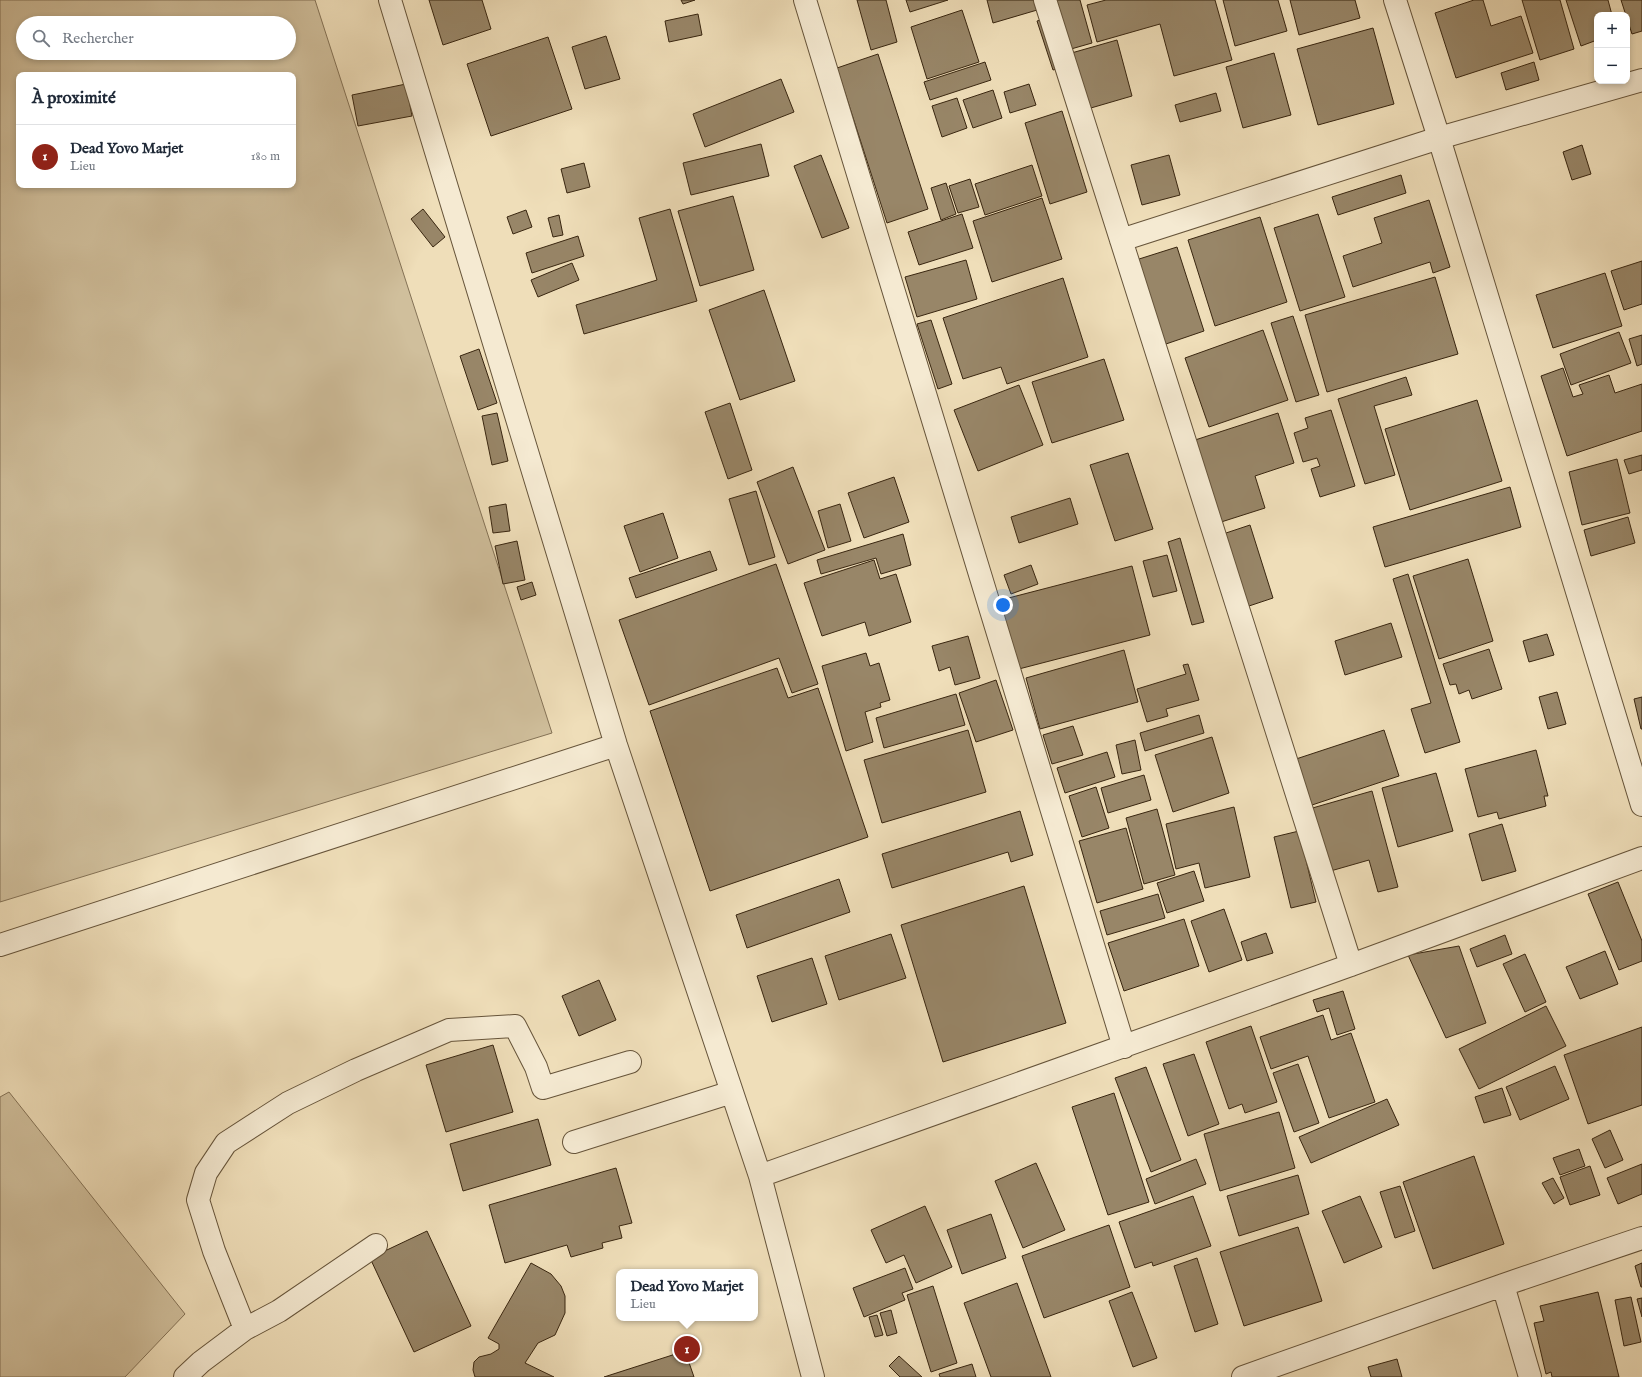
<!DOCTYPE html>
<html lang="fr">
<head>
<meta charset="utf-8">
<style>
  :root { --surface:#fff; --page:#f6f6f7; --text:#1f2937; --muted:#747a83; --line:#e0e1e3; --accent:#8f2418 }
  body { margin:0; font-family:"IM FELL English",serif; background:var(--page); color:var(--text) }
  .controls { position:absolute; right:12px; top:12px; display:grid; overflow:hidden; border-radius:8px; box-shadow:0 2px 6px #0003 }
  .controls button { width:36px; height:36px; display:grid; place-items:center; padding:0; border:0; border-bottom:1px solid var(--line); background:var(--surface); color:var(--text); font:20px sans-serif }
  .you { position:absolute; left:1003px; top:605px; width:14px; height:14px; margin:-10px; border:3px solid #fff; border-radius:50%; background:#1a73e8; box-shadow:0 0 0 6px #1a73e833 }
  .badge { display:grid; place-items:center; width:26px; height:26px; border-radius:50%; background:var(--accent); color:#fff; font-size:13px; font-weight:700 }
  .pin { position:absolute; translate:-50% -50%; border:2px solid #fff; box-shadow:0 1px 4px #0006 }
  .popup { position:absolute; left:616px; top:1269px; width:142px; height:52px; box-sizing:border-box; display:grid; place-content:center; border-radius:8px; background:var(--surface); filter:drop-shadow(0 1px 3px #0005); font-size:13px; white-space:nowrap; color:var(--muted) }
  .popup b { font-size:15px; color:var(--text) }
  .popup::after { content:''; position:absolute; left:50%; top:100%; margin-left:-8px; border:8px solid transparent; border-top-color:var(--surface) }
  .list { margin:0; padding:0; list-style:none }
  h2 { display:flex; justify-content:space-between; align-items:center; height:52px; margin:0; padding:0 16px; font-size:17px }
  h2 small { font-size:13px; font-weight:400; color:var(--muted) }
  .list li { display:grid; grid-template-columns:26px 1fr auto; gap:12px; align-items:center; box-sizing:border-box; height:64px; padding:0 16px; border-top:1px solid var(--line) }
  .list b { display:block; font-size:15px; white-space:nowrap }
  .list p { margin:0; font-size:13px; white-space:nowrap; color:var(--muted) }
  .list em { font-size:13px; font-style:normal; color:var(--muted) }
  .icon { flex:none; width:22px; height:22px; fill:none; stroke:currentColor; stroke-width:2; stroke-linecap:round; stroke-linejoin:round }
  .map { position:relative; flex:none; width:1642px; height:1377px; overflow:hidden }
  .search { position:absolute; background:var(--surface); box-shadow:0 2px 6px #0003; left:16px; top:16px; width:280px; height:44px; display:flex; align-items:center; gap:10px; box-sizing:border-box; padding:0 14px; border-radius:22px; color:var(--muted); font-size:15px }
  .panel { position:absolute; background:var(--surface); box-shadow:0 2px 6px #0003; left:16px; top:72px; width:280px; height:116px; border-radius:8px }
  .map>svg:first-child { display:block }
</style>
</head>
<body>
<div class="map">
<svg width="1642" height="1377" viewBox="0 0 1642 1377">
  <rect width="100%" height="100%" fill="#efdeb9"/>
  <filter id="stains"><feTurbulence type="fractalNoise" baseFrequency=".005" numOctaves="4"/><feColorMatrix values="0 0 0 0 .2 0 0 0 0 .09 0 0 0 0 .02 0 0 0 .5 -.17"/></filter>
  <radialGradient id="worn" r=".72"><stop offset=".6" stop-color="#630" stop-opacity="0"/><stop offset="1" stop-color="#630" stop-opacity=".3"/></radialGradient>
  <path fill="#d0bf9c" stroke="#847256" fill-rule="evenodd" d="M0,0H315L552,733L0,902ZM23,23H289V53H23ZM19,75H293V185H19Z
    M9,1092L185,1314L125,1377H0V1097Z"/>
  <path fill="#988668" stroke="#392610" d="M429,0H482L491,29L443,45Z
    M681,0H695L683,4Z
    M857,0H886L897,42L871,50Z
    M906,0H948L910,12Z
    M987,0H1042L1044,8L993,23Z
    M1054,0H1080L1092,43L1071,49Z
    M1106,0H1215L1232,60L1174,76L1160,24L1097,42L1087,5Z
    M1223,0H1278L1287,31L1235,46Z
    M1290,0H1355L1360,18L1299,35Z
    M1474,0H1483L1491,26L1521,16L1533,53L1456,78L1435,13Z
    M1522,0H1560L1574,49L1540,60Z
    M1566,0H1608L1612,15H1597V40L1581,46Z
    M1621,0H1642V31L1632,34Z
    M962,10L979,62L927,79L911,27Z
    M698,14L702,35L669,42L665,21Z
    M1052,17L1068,66L1053,70L1037,21Z
    M1373,28L1394,104L1318,125L1297,49Z
    M606,36L620,79L585,89L572,47Z
    M548,37L572,109L491,136L467,64Z
    M1117,40L1132,96L1084,110L1068,54Z
    M1274,53L1291,115L1243,128L1226,67Z
    M878,54L928,209L887,223L837,68Z
    M985,62L991,80L930,100L924,82Z
    M1534,62L1539,80L1506,90L1501,73Z
    M781,79L794,112L705,147L693,114Z
    M406,84L412,116L358,126L352,95Z
    M1029,84L1036,105L1010,113L1004,92Z
    M993,90L1002,118L973,128L963,100Z
    M1216,93L1221,111L1180,122L1175,105Z
    M957,98L967,128L942,137L932,106Z
    M1062,111L1087,192L1050,204L1025,123Z
    M761,144L769,176L691,195L683,163Z
    M1582,145L1591,174L1572,180L1563,152Z
    M821,155L849,228L822,238L794,166Z
    M1169,155L1180,195L1142,205L1131,165Z
    M584,163L590,187L567,193L561,169Z
    M1032,165L1042,196L985,215L975,184Z
    M1401,175L1406,193L1338,215L1332,197Z
    M970,179L979,207L958,213L949,186Z
    M946,183L956,214L941,220L931,188Z
    M733,196L754,270L700,286L678,211Z
    M1042,198L1062,259L992,282L973,221Z
    M1429,200L1450,267L1433,273L1430,262L1353,287L1343,256L1382,243L1374,218Z
    M423,209L445,237L433,247L411,219Z
    M670,209L697,301L584,334L576,305L657,280L639,218Z
    M526,210L532,227L513,234L507,217Z
    M962,214L973,248L919,265L908,232Z
    M1318,214L1345,297L1300,311L1274,228Z
    M559,215L563,235L553,237L548,218Z
    M1260,217L1287,302L1215,326L1188,240Z
    M578,236L584,256L532,273L526,253Z
    M1177,247L1204,331L1163,345L1136,260Z
    M966,260L977,299L917,317L905,277Z
    M1642,261V304L1624,310L1611,271Z
    M572,263L579,280L538,297L531,280Z
    M1605,273L1622,326L1553,348L1536,295Z
    M1435,277L1458,354L1327,392L1305,315Z
    M1063,278L1088,357L1007,384L1001,367L963,379L943,318Z
    M764,290L795,381L740,400L709,310Z
    M1293,316L1319,395L1296,402L1271,323Z
    M931,320L952,384L938,389L917,324Z
    M1263,330L1288,400L1209,427L1185,358Z
    M1619,332L1631,363L1571,385L1560,354Z
    M1642,335V364L1637,366L1629,339Z
    M479,349L497,403L478,410L460,356Z
    M1104,359L1124,420L1052,443L1032,382Z
    M1563,368L1573,397L1583,394L1579,385L1609,375L1615,393L1642,384V431L1567,456L1541,376Z
    M1406,377L1412,395L1374,406L1395,475L1365,484L1338,399Z
    M1019,385L1043,445L978,471L954,410Z
    M1477,400L1502,481L1410,510L1385,429Z
    M730,403L752,470L728,479L705,412Z
    M1331,410L1355,486L1320,497L1311,469L1320,466L1317,458L1303,462L1294,433L1308,428L1305,418Z
    M497,413L508,461L492,465L482,416Z
    M1278,413L1294,463L1255,476L1265,508L1218,523L1192,441Z
    M1128,453L1153,529L1115,541L1090,465Z
    M1642,455V470L1629,474L1624,460Z
    M1617,459L1630,513L1582,525L1569,472Z
    M793,467L825,550L788,564L757,482Z
    M894,477L909,522L864,538L848,493Z
    M1510,487L1521,527L1385,567L1373,527Z
    M756,491L775,557L749,565L729,499Z
    M1070,498L1078,524L1019,543L1011,517Z
    M506,504L510,531L493,533L489,507Z
    M840,504L851,541L828,548L818,511Z
    M663,513L678,558L640,572L624,526Z
    M1628,517L1635,543L1591,556L1584,530Z
    M1250,525L1273,598L1246,607L1223,534Z
    M903,534L911,565L881,574L876,558L821,574L817,560Z
    M1180,538L1204,622L1192,625L1168,542Z
    M517,541L525,580L503,584L495,546Z
    M710,551L717,570L636,598L629,578Z
    M1167,555L1177,591L1153,597L1143,561Z
    M1468,559L1493,641L1439,659L1413,576Z
    M874,560L880,579L896,574L911,622L869,636L865,622L822,636L804,583Z
    M776,564L818,684L792,693L779,658L649,705L619,620Z
    M1031,565L1038,584L1011,594L1004,575Z
    M1132,566L1150,635L1015,670L997,601Z
    M1408,574L1460,742L1425,753L1411,709L1431,703L1393,579Z
    M532,582L536,595L521,600L517,587Z
    M1391,623L1402,657L1345,675L1335,641Z
    M1547,634L1554,655L1529,662L1523,641Z
    M968,636L980,678L955,685L950,667L939,671L932,646Z
    M1489,649L1502,689L1472,699L1469,690L1459,694L1456,684L1450,685L1443,664Z
    M1124,650L1138,702L1040,729L1026,678Z
    M866,653L870,666L879,663L890,700L880,703L881,707L865,712L873,742L846,751L822,666Z
    M1188,664L1199,700L1166,709L1168,716L1147,722L1137,689L1186,674L1183,665Z
    M777,668L788,698L818,688L868,837L710,891L650,711Z
    M996,680L1013,730L976,742L959,693Z
    M1557,692L1566,724L1548,729L1539,697Z
    M956,694L965,725L884,748L876,718Z
    M1642,697V729H1641L1634,699Z
    M1199,715L1204,733L1145,751L1140,733Z
    M1073,726L1083,755L1052,764L1043,735Z
    M968,730L986,792L882,823L864,760Z
    M1384,730L1399,776L1309,806L1293,760Z
    M1212,737L1229,793L1173,812L1155,755Z
    M1135,740L1141,770L1122,774L1116,745Z
    M1536,750L1548,796H1544L1546,806L1499,819L1497,812L1478,817L1465,769Z
    M1107,752L1115,777L1065,793L1057,768Z
    M1436,773L1453,831L1398,847L1382,788Z
    M1144,775L1151,800L1108,813L1101,788Z
    M1096,787L1109,828L1082,837L1069,796Z
    M1372,791L1398,887L1378,892L1369,860L1327,872L1309,809Z
    M1234,807L1250,877L1205,888L1199,863L1176,869L1166,824Z
    M1157,809L1175,875L1144,884L1126,818Z
    M1020,811L1033,855L1011,862L1008,852L892,888L882,854Z
    M1502,824L1516,871L1482,881L1469,834Z
    M1126,828L1143,889L1097,903L1079,841Z
    M1299,831L1316,902L1291,908L1274,837Z
    M1194,871L1204,901L1167,913L1157,883Z
    M839,879L850,912L747,948L736,915Z
    M1618,882L1642,941V961L1619,970L1588,894Z
    M1024,886L1066,1023L943,1062L901,925Z
    M1158,894L1165,918L1107,935L1100,911Z
    M1224,909L1242,960L1209,972L1191,921Z
    M1184,919L1199,966L1124,991L1108,943Z
    M1266,933L1273,953L1247,961L1241,942Z
    M891,934L906,978L839,1000L825,956Z
    M1505,935L1512,954L1477,967L1470,949Z
    M1459,946L1486,1023L1446,1038L1408,955Z
    M1605,951L1618,984L1580,999L1566,967Z
    M1525,954L1546,1002L1525,1012L1503,964Z
    M812,958L827,1004L772,1022L757,976Z
    M599,980L616,1020L579,1036L562,996Z
    M1343,991L1355,1029L1337,1035L1329,1008L1317,1012L1313,1000Z
    M1546,1006L1566,1046L1479,1089L1459,1049Z
    M1323,1015L1331,1040L1351,1033L1375,1102L1329,1118L1308,1056L1271,1069L1260,1037Z
    M1251,1026L1277,1102L1245,1113L1242,1104L1229,1109L1206,1042Z
    M1642,1027V1105L1588,1124L1564,1055Z
    M493,1045L513,1112L446,1132L426,1065Z
    M1194,1054L1219,1124L1188,1136L1163,1064Z
    M1298,1064L1319,1123L1294,1132L1273,1073Z
    M1555,1066L1569,1099L1520,1120L1506,1087Z
    M1146,1067L1181,1160L1151,1172L1115,1078Z
    M1502,1088L1511,1115L1484,1123L1475,1097Z
    M1114,1093L1149,1202L1108,1215L1072,1107Z
    M1387,1099L1399,1125L1311,1163L1299,1137Z
    M1279,1112L1295,1168L1220,1191L1204,1134Z
    M538,1119L551,1165L463,1191L450,1144Z
    M1610,1130L1623,1160L1605,1168L1592,1139Z
    M1579,1149L1585,1166L1560,1175L1553,1158Z
    M1474,1156L1504,1244L1433,1269L1403,1182Z
    M1196,1159L1206,1184L1155,1204L1146,1179Z
    M1036,1163L1065,1230L1023,1248L995,1181Z
    M1642,1164V1194L1618,1204L1607,1178Z
    M1590,1166L1600,1195L1570,1205L1560,1177Z
    M616,1168L632,1223L619,1226L622,1238L602,1243L603,1248L571,1257L567,1245L505,1263L489,1205Z
    M1298,1175L1309,1214L1239,1236L1227,1196Z
    M1553,1178L1564,1198L1554,1204L1542,1183Z
    M1400,1186L1415,1231L1395,1238L1380,1192Z
    M1193,1196L1211,1246L1153,1266L1152,1262L1135,1268L1119,1222Z
    M1360,1196L1382,1247L1344,1263L1322,1211Z
    M925,1206L952,1267L916,1283L904,1255L886,1263L871,1230Z
    M991,1214L1006,1258L962,1274L947,1230Z
    M1109,1225L1130,1287L1044,1318L1022,1256Z
    M1298,1227L1322,1301L1244,1326L1220,1252Z
    M427,1231L471,1326L414,1352L370,1258Z
    M1197,1258L1218,1324L1195,1332L1174,1266Z
    M531,1263L551,1274L561,1286L565,1296V1313L555,1335L538,1343L525,1363L554,1377H475L473,1370L474,1362L479,1357L491,1354L499,1349V1344L488,1338Z
    M1642,1263V1287H1641L1635,1266Z
    M905,1268L913,1289L902,1293L905,1300L864,1317L853,1288Z
    M1017,1283L1051,1377H991L964,1303Z
    M933,1286L957,1363L931,1372L907,1295Z
    M1132,1292L1157,1358L1133,1367L1109,1301Z
    M1598,1292L1619,1377H1552L1551,1372L1546,1374L1534,1323L1544,1321L1540,1306Z
    M1631,1297L1641,1342L1624,1346L1615,1300Z
    M1642,1298V1317L1637,1299Z
    M891,1310L897,1333L887,1336L880,1313Z
    M877,1315L883,1335L875,1337L869,1317Z
    M685,1351L694,1377H604Z
    M899,1356L922,1377H900L889,1366Z
    M1397,1359L1402,1377H1371L1368,1367Z
    M972,1364L976,1377H940L939,1374Z"/>
  <g fill="none" stroke-linecap="round" stroke-linejoin="round">
    <defs>
      <path id="minor" d="M390,0L616,745L760,1176L813,1377
        M805,0L1124,1047
        M1045,0L1351,965
        M1395,0L1439,138L1642,805
        M1121,240L1439,138L1642,80
        M0,945L616,745
        M574,1142L732,1092
        M760,1176L1351,965L1642,858
        M1503,1285L1530,1377
        M245,1329L214,1251L198,1200L206,1173L226,1143L288,1103L356,1070L449,1030L515,1026L536,1067L543,1088L630,1062
        M185,1377L201,1362L245,1329L279,1311L376,1245
        M1243,1377L1503,1285L1642,1238"/>
    </defs>
    <use href="#minor" stroke="#66543a" stroke-width="24"/>
    <use href="#minor" stroke="#f5ead2" stroke-width="22"/>
  </g>
  <rect width="100%" height="100%" filter="url(#stains)"/>
  <rect width="100%" height="100%" fill="url(#worn)"/>
</svg>
<div class="controls">
<button>+</button>
<button>−</button>
</div>
<div class="you"></div>
<div class="pin badge" style="left:687px;top:1349px">1</div>
<div class="popup"><b>Dead Yovo Marjet</b>Lieu</div>
<div class="search"><svg class="icon" aria-label="search" viewBox="0 0 24 24"><circle cx="10" cy="10" r="6"/><path d="M15 15l6 6"/></svg>Rechercher</div>
<section class="panel">
<h2>À proximité<small></small></h2>
<ul class="list">
<li><span class="badge">1</span><div><b>Dead Yovo Marjet</b><p>Lieu</p></div><em>180 m</em></li>
</ul>
</section>
</div>
</body>
</html>
